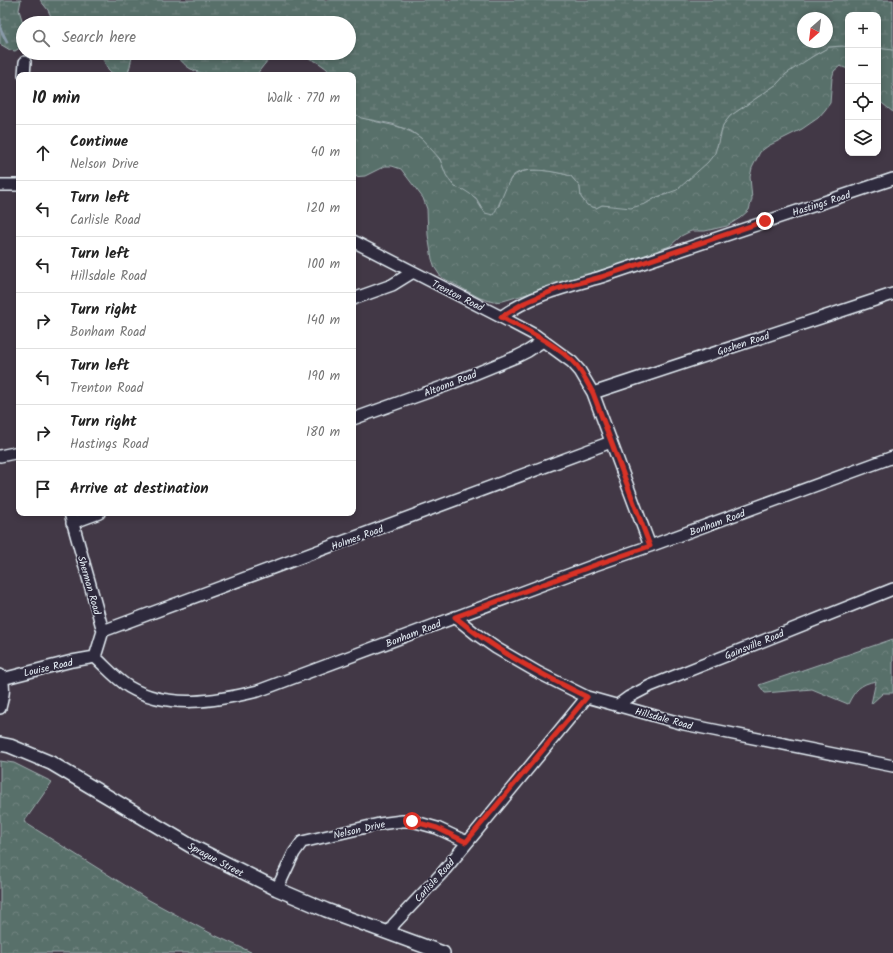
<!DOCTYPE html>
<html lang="en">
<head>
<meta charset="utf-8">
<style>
  :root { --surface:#fff; --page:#f2f2f2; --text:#222; --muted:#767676; --line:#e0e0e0 }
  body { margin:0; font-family:Kalam,sans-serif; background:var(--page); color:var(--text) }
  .controls { position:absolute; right:12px; top:12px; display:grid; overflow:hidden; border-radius:8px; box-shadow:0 2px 6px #0003 }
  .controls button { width:36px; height:36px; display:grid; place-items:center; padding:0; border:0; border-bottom:1px solid var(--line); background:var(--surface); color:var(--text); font:20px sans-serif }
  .compass { position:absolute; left:797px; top:12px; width:36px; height:36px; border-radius:50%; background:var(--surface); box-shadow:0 2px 6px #0003; rotate:208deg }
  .stop { position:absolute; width:12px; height:12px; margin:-9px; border:3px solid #d93025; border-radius:50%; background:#fff }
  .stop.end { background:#d93025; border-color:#fff; box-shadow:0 1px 4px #0008 }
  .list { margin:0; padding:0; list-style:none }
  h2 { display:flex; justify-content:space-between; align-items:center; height:52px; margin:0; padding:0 16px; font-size:17px }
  h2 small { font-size:13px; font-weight:400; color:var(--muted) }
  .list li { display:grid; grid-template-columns:26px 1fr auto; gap:12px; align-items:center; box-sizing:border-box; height:56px; padding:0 16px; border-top:1px solid var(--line) }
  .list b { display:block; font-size:15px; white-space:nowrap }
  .list p { margin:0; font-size:13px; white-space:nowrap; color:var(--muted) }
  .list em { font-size:13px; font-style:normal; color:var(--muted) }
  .icon { flex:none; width:22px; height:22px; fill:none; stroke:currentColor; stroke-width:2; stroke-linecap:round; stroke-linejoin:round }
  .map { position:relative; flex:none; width:893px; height:953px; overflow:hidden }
  .search { position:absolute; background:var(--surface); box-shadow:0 2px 6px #0003; left:16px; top:16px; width:340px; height:44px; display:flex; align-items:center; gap:10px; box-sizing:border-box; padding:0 14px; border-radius:22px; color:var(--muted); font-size:15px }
  .panel { position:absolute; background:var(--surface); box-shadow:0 2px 6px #0003; left:16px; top:72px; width:340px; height:444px; border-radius:8px }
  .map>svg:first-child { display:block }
</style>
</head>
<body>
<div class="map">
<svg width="893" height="953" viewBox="0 0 893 953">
  <defs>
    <pattern id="forest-crowns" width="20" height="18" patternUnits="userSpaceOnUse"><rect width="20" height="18" fill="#596f6a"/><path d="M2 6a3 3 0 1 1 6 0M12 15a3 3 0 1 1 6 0" fill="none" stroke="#718480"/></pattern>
    <pattern id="wetland-marsh" width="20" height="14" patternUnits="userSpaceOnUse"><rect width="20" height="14" fill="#596f6a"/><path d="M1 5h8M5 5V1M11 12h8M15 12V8" fill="none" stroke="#718480"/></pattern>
  </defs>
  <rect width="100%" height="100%" fill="#423846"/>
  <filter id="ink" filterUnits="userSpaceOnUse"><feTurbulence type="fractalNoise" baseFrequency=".025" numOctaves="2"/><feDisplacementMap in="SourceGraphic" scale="8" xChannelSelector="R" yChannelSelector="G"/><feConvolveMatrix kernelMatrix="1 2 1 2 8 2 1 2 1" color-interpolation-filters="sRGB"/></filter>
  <g filter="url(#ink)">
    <path fill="url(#forest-crowns)" stroke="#a0b0b1" d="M842,46L848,47V69L840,66L834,71L832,78L830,103L825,110L818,118L802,129L768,146L760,152L752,168L750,177L752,199L749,210L740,218L727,226L705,231H691L681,236L670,246L653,252L613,267L559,282L544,289L503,301L493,302L480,298L441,277L435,268L432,259L428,235L427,209L423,198L401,169L392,166H385L365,176L353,177V112C368,124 394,122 411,132C422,137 434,149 440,160C445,169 446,179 455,187C457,188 461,188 463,189C473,193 477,201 482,209L499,206C502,197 506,182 514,176C526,165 557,172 571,176L580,187L581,197L587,205L596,208L602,205L645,204L657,197L668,194L708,162L719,143L723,125L730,116L777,84L786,74L801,63L829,47Z
      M878,48L893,50V112L878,100Z
      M893,639V693H883L871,704L876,681C860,684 855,690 848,704L812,689L765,693L759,685Z
      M0,761L14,763L52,782L24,822L147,899L212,934L253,953H0Z"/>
    <path fill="url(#wetland-marsh)" stroke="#a0b0b1" fill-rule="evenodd" d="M0,0H21L19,10L23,23V46L15,51L10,50L0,44Z
      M40,0H893V50L878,48V15H848V47L842,46L829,47L813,56L786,74L777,84L730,116L723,125L715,153L708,162L677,190L657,197L645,204L631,208L602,205L596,208L587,205L581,197L580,187L571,176C557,172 521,164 511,178C504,190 501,203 493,215L485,213L476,198L464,190L455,187L446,175L440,159L421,138L411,131L392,124L361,118L354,113L353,75H332C329,72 327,68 323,66C314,58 290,51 279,54C269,56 262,68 256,75C235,75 210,79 191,69C183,65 179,56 171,53H349V23H54L48,10ZM803,18H827V42H803Z
      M97,53H135C129,60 132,67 126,75C102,75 111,65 97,53Z"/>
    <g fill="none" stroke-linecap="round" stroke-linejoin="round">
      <path stroke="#899aa9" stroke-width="3" d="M0,19V25
        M0,28L7,42"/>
      <defs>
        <path id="minor" d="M24,75L25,62
          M0,185H19
          M353,241L501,317L535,335L572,362L580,371L593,393L650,546
          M353,299L392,285L413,272
          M501,317C531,295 566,287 601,277L893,179
          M593,393L893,294
          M353,419L445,386L518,356L528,351L543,341
          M0,456L19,452
          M70,513L103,631L95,657
          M72,523L99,513
          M455,617L476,634L496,648L539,673L587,697L684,724L893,766
          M103,631L611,442
          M95,657C106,667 116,679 129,687C168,710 217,701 258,691L595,565L650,546L893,457
          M0,675C6,686 3,696 0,708
          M2,679L72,661L95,657
          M618,705L629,697L650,686L893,589
          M277,889L294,853L302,842L379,824L402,821H412L437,828L467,842
          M389,933L394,924L443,872L587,697"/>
        <path id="major" d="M0,744L10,746L51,763L191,846L277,889L326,910L443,953"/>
      </defs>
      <use href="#minor" stroke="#e8f1f8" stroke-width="14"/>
      <use href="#major" stroke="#e8f1f8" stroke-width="16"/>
      <use href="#minor" stroke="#2f2a3d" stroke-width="11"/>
      <use href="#major" stroke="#2f2a3d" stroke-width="13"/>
    </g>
  </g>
  <g fill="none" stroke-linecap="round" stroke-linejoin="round" filter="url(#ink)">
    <path stroke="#d93025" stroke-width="5" d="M412,821L437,828L466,842L587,697C539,673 496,651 455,617L595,565L650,546L593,393C588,384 583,374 577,366C558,345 526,330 501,317L524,303L557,289L601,277L765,221"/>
  </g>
  <g text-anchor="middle" stroke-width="3.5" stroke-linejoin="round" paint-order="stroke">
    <g font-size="10" fill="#e8f1f8" stroke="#2f2a3d">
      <text transform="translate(821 203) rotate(-18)" y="4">Hastings Road</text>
      <text transform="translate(458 295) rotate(27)" y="4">Trenton Road</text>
      <text transform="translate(743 343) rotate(-18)" y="4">Goshen Road</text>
      <text transform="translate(450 383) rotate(-21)" y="4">Altoona Road</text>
      <text transform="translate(717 522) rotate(-20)" y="4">Bonham Road</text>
      <text transform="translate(357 537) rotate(-20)" y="4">Holmes Road</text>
      <text transform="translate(90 585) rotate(74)" y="4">Sherman Road</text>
      <text transform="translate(413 633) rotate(-21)" y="4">Bonham Road</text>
      <text transform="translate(754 644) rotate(-22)" y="4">Gainsville Road</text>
      <text transform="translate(48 667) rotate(-13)" y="4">Louise Road</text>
      <text transform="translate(664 718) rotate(15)" y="4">Hillsdale Road</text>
      <text transform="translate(359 829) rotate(-13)" y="4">Nelson Drive</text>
      <text transform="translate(216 859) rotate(28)" y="4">Sprague Street</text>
      <text transform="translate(434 880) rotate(-48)" y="4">Carlisle Road</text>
    </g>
  </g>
</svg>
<div class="controls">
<button>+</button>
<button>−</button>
<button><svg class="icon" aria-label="locate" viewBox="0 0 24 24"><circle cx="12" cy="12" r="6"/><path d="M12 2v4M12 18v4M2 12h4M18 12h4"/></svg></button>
<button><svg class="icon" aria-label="layers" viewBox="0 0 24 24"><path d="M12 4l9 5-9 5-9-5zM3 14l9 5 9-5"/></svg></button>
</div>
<svg class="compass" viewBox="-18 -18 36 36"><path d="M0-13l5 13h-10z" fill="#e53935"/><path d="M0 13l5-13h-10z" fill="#767676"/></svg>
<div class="stop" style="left:412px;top:821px"></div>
<div class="stop end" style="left:765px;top:221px"></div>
<div class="search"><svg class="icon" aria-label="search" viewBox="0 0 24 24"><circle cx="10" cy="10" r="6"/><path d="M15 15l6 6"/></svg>Search here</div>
<section class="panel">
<h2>10 min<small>Walk · 770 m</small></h2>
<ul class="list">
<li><svg class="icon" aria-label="ahead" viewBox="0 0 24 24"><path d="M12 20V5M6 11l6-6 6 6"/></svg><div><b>Continue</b><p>Nelson Drive</p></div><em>40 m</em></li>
<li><svg class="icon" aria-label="left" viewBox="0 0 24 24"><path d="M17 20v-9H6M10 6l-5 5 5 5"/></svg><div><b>Turn left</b><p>Carlisle Road</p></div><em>120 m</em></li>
<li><svg class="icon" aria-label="left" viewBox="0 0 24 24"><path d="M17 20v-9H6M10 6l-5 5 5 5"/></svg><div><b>Turn left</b><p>Hillsdale Road</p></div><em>100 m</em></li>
<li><svg class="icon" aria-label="right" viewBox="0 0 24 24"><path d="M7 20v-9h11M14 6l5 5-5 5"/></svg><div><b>Turn right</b><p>Bonham Road</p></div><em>140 m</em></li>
<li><svg class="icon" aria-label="left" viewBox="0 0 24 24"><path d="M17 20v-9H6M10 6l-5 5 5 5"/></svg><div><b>Turn left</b><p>Trenton Road</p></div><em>190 m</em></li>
<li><svg class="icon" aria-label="right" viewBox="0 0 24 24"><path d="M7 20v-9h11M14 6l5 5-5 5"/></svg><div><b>Turn right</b><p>Hastings Road</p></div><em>180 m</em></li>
<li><svg class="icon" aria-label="arrive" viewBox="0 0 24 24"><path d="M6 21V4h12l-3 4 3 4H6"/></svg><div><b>Arrive at destination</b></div></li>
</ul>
</section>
</div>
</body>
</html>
